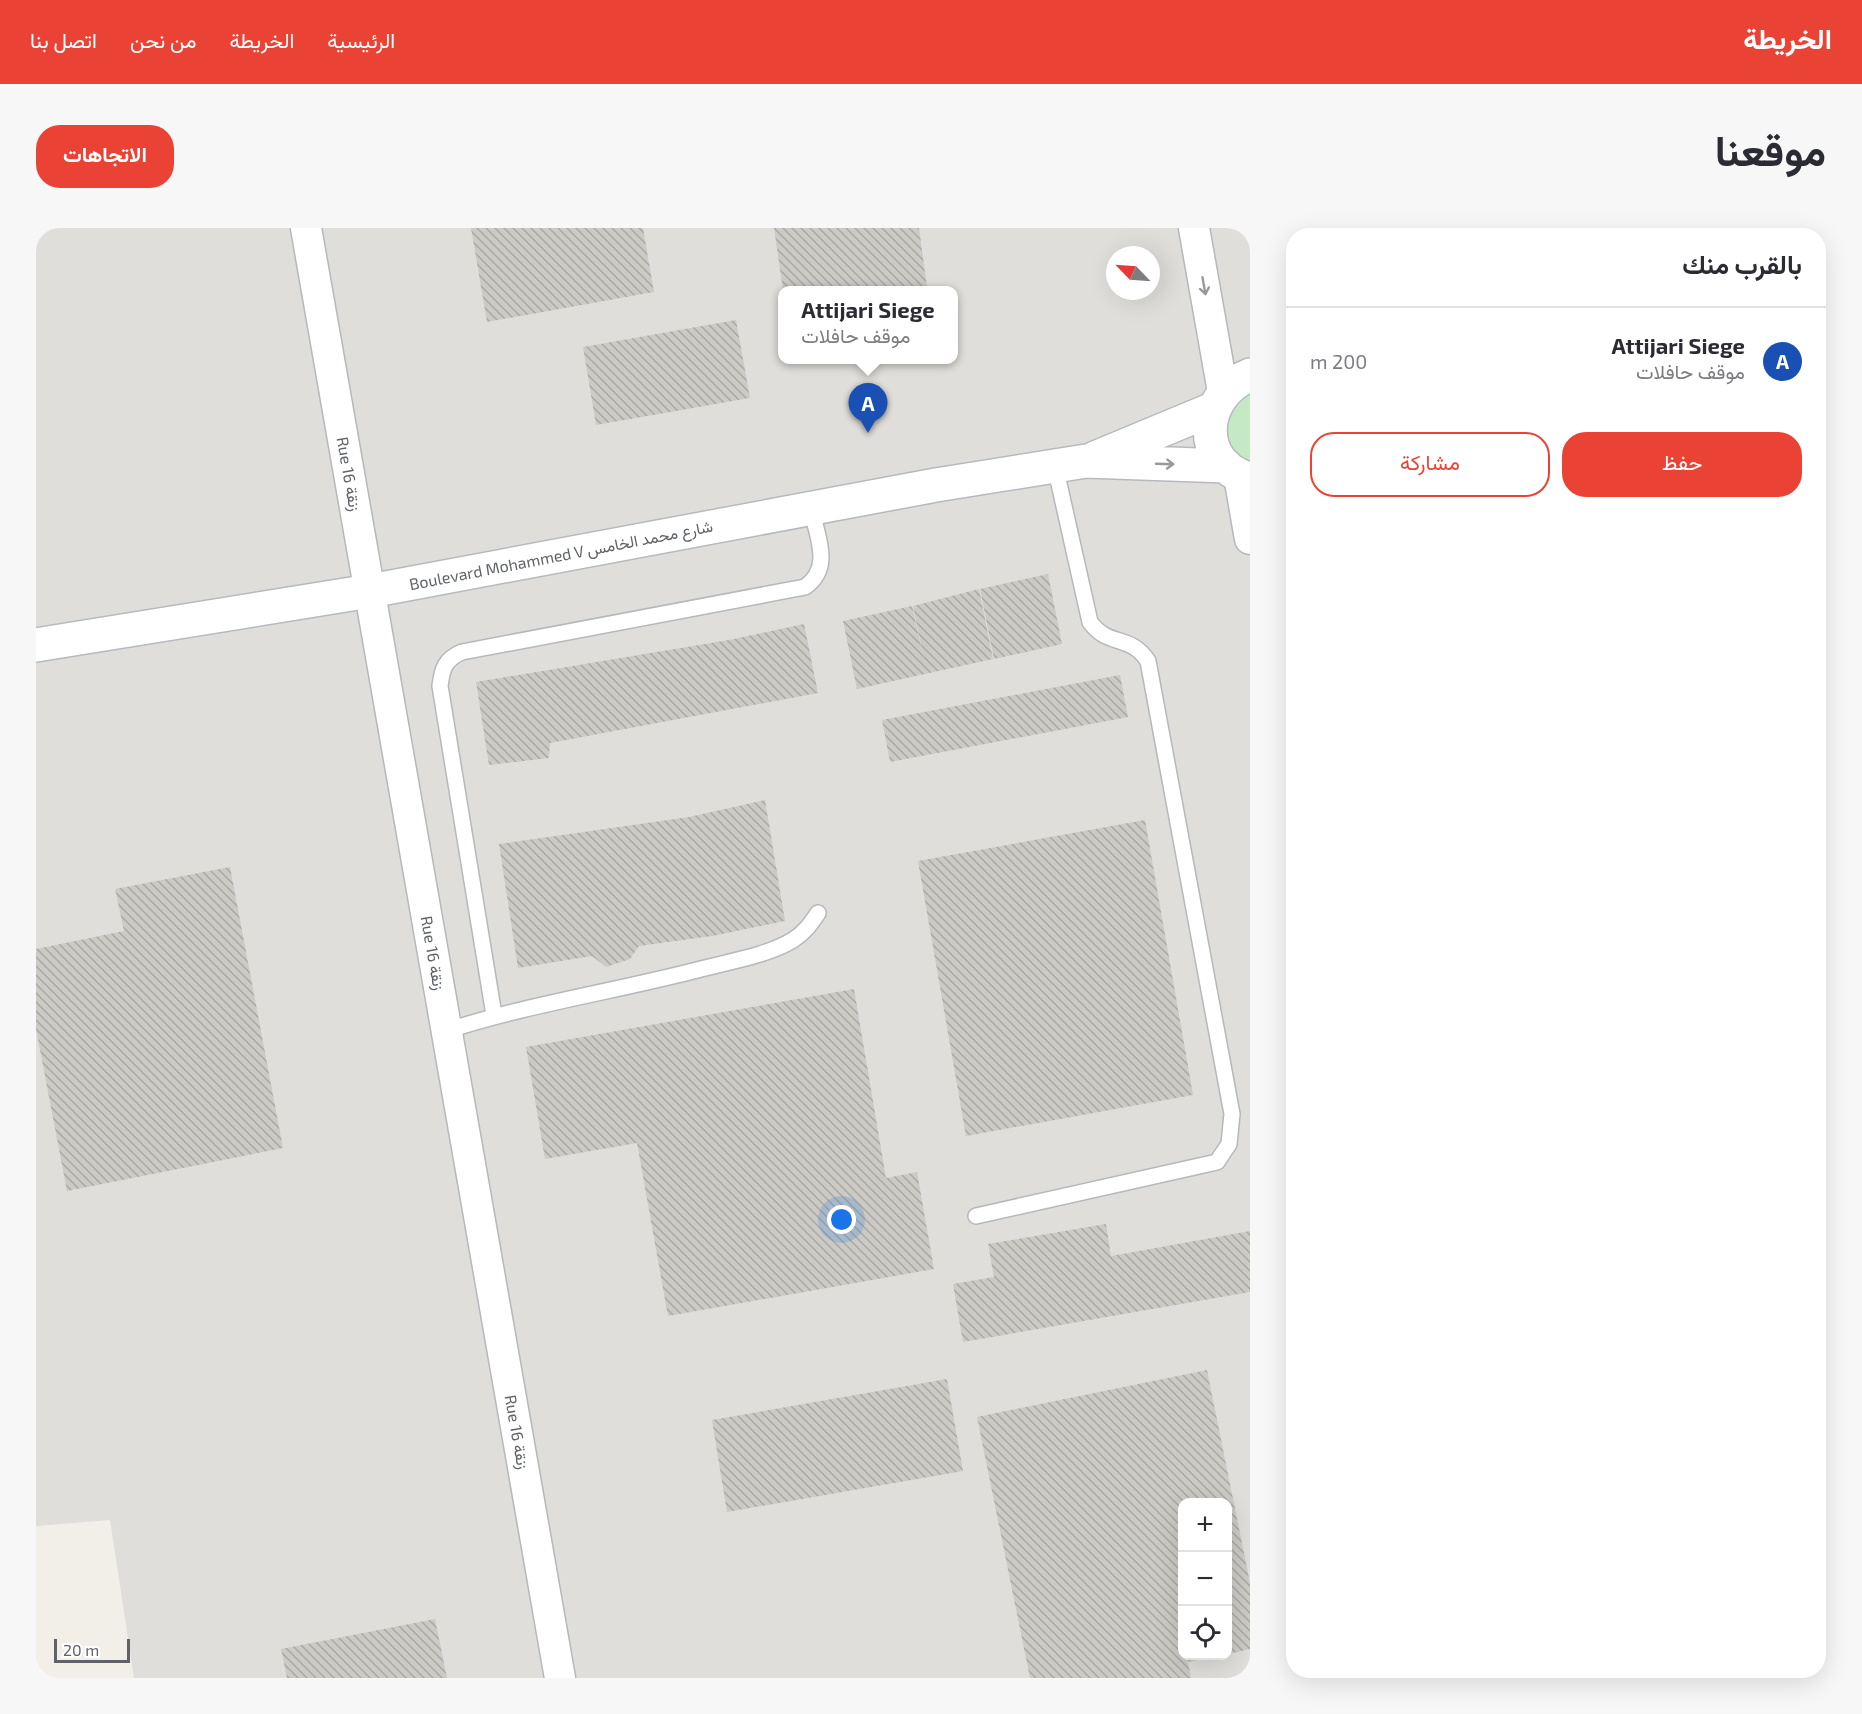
<!DOCTYPE html>
<html lang="ar">
<head>
<meta charset="utf-8">
<style>
  :root { --surface:#fff; --page:#f7f7f7; --text:#2b2b33; --muted:#7c7c81; --line:#e1e1e2; --accent:#ea4335 }
  body { margin:0; font-family:"Exo 2",Vazirmatn,sans-serif; background:var(--page); color:var(--text); direction:rtl }
  .controls { position:absolute; right:18px; bottom:18px; display:grid; overflow:hidden; border-radius:12px; box-shadow:0 6px 24px #0002 }
  .controls button { width:54px; height:54px; display:grid; place-items:center; padding:0; border:0; border-bottom:2px solid var(--line); background:var(--surface); color:var(--text); font:30px sans-serif }
  .compass { position:absolute; left:1070px; top:18px; width:54px; height:54px; border-radius:50%; background:var(--surface); box-shadow:0 6px 24px #0002; rotate:295deg }
  .scale { position:absolute; left:18px; bottom:15px; width:76px; box-sizing:border-box; padding-left:6px; border:3px solid #5f6368; border-top:0; font-size:16px; line-height:21px; white-space:nowrap; color:#5f6368; -webkit-text-stroke:4px #fff; paint-order:stroke }
  .you { position:absolute; left:806px; top:992px; width:21px; height:21px; margin:-15px; border:4px solid #fff; border-radius:50%; background:#1a73e8; box-shadow:0 0 0 9px #1a73e833 }
  .badge { display:grid; place-items:center; width:39px; height:39px; border-radius:50%; background:var(--accent); color:#fff; font-size:20px; font-weight:700 }
  .pin { position:absolute; translate:-50% -50px; filter:drop-shadow(0 2px 3px #0008) }
  .pin::after { content:''; position:absolute; top:32px; width:21px; height:18px; background:inherit; clip-path:polygon(0 0,100% 0,50% 100%) }
  .popup { position:absolute; left:742px; top:58px; width:180px; height:78px; box-sizing:border-box; display:grid; place-content:center; border-radius:12px; background:var(--surface); filter:drop-shadow(0 2px 4px #0005); font-size:20px; white-space:nowrap; color:var(--muted) }
  .popup b { font-size:22px; color:var(--text) }
  .popup::after { content:''; position:absolute; left:50%; top:100%; margin-left:-12px; border:12px solid transparent; border-top-color:var(--surface) }
  .list { margin:0; padding:0; list-style:none }
  h2 { display:flex; justify-content:space-between; align-items:center; height:78px; margin:0; padding:0 24px; font-size:26px }
  h2 small { font-size:20px; font-weight:400; color:var(--muted) }
  .list li { display:grid; grid-template-columns:39px 1fr auto; gap:18px; align-items:center; box-sizing:border-box; height:108px; padding:0 24px; border-top:2px solid var(--line) }
  .list b { display:block; font-size:22px; white-space:nowrap }
  .list p { margin:0; font-size:20px; white-space:nowrap; color:var(--muted) }
  .list em { font-size:20px; font-style:normal; color:var(--muted) }
  .actions { display:flex; gap:12px; padding:18px 24px }
  .actions a { flex:1; padding:14px 0; border:2px solid var(--accent); border-radius:24px; text-align:center; font-size:21px; color:var(--accent) }
  .actions .main { background:var(--accent); color:#fff }
  .icon { flex:none; width:33px; height:33px; fill:none; stroke:currentColor; stroke-width:2; stroke-linecap:round; stroke-linejoin:round }
  .map { position:relative; flex:none; width:1214px; height:1450px; overflow:hidden; direction:ltr; border-radius:24px }
  header { display:flex; align-items:center; gap:36px; box-sizing:border-box; height:84px; padding:0 30px; background:var(--accent); color:#fff }
  header strong { font-size:28px }
  nav { display:flex; gap:33px; margin-inline-start:auto; font-size:21px }
  .intro { display:flex; align-items:center; justify-content:space-between; box-sizing:border-box; height:144px; padding:0 36px }
  h1 { margin:0; font-size:42px }
  .button { padding:15px 27px; border-radius:24px; background:var(--accent); color:#fff; font-size:21px; font-weight:700 }
  main { display:flex; gap:36px; padding:0 36px }
  aside { flex:1; background:var(--surface); border-radius:24px; box-shadow:0 6px 24px #0002 }
  .map>svg:first-child { display:block }
</style>
</head>
<body>
<header>
<strong>الخريطة</strong>
<nav><a>الرئيسية</a><a>الخريطة</a><a>من نحن</a><a>اتصل بنا</a></nav>
</header>
<div class="intro"><h1>موقعنا</h1><a class="button">الاتجاهات</a></div>
<main>
<aside>
<h2>بالقرب منك<small></small></h2>
<ul class="list">
<li><span class="badge" style="background:#1a4fb4">A</span><div><b>Attijari Siege</b><p>موقف حافلات</p></div><em>200 m</em></li>
</ul>
<div class="actions"><a class="main">حفظ</a><a>مشاركة</a></div>
</aside>
<div class="map">
<svg width="1214" height="1450" viewBox="0 0 1214 1450">
  <defs>
    <pattern id="building-back-hatch" width="6" height="6" patternUnits="userSpaceOnUse" patternTransform="scale(1.5)"><rect width="6" height="6" fill="#cccac5"/><path d="M-1 5l2 2M0 0l6 6M5-1l2 2" fill="none" stroke="#a9a8a4"/></pattern>
  </defs>
  <rect width="100%" height="100%" fill="#f1efe8"/>
  <path fill="#e0deda" fill-rule="evenodd" d="M0,0H1214V1450H98L74,1292L0,1298ZM1079,27H1115V63H1079ZM746,62H918V132H746ZM1146,1274H1192V1428H1146Z"/>
  <path fill="#c5e8c5" d="M1214,167V237C1186,221 1179,180 1214,167Z"/>
  <path fill="url(#building-back-hatch)" d="M435,0H607L618,64L451,94Z
    M738,0H883L891,59L870,62H747Z
    M700,92L714,170L560,197L547,119Z
    M1012,346L1026,416L958,431L944,361Z
    M943,361L957,431L821,461L807,393L876,378L889,436L877,378Z
    M768,396L782,465L514,515L513,530L453,537L440,454L693,412Z
    M1084,447L1092,489L854,534L846,492Z
    M729,572L749,693L676,708L603,718L594,731L570,739L556,728L482,740L463,616L653,589Z
    M1109,592L1157,867L930,908L882,633Z
    M194,639L247,920L31,963L0,801V721L88,703L79,661Z
    M818,761L850,950L881,944L898,1041L632,1088L601,915L509,931L490,819Z
    M1070,996L1075,1028L1214,1003V1064L927,1114L917,1056L958,1049L952,1016Z
    M1171,1142L1214,1355V1421L1192,1426V1274H1146V1428L1177,1429L1152,1434L1155,1450H994L941,1189Z
    M911,1151L927,1243L691,1284L676,1192Z
    M399,1391L411,1450H251L245,1421Z"/>
  <g fill="none" stroke-linecap="round" stroke-linejoin="round">
    <defs>
      <path id="service" d="M458,787L404,458C406,441 409,431 426,424L769,359C797,340 781,308 775,280
        M410,803C493,776 581,763 665,741C695,733 730,728 757,712C769,704 774,697 782,685
        M940,988L1181,934L1193,916L1196,886L1112,433C1093,405 1073,420 1054,394L1019,238"/>
      <path id="minor" d="M270,0L524,1450
        M1158,0L1187,164
        M1203,248L1214,311"/>
      <path id="secondary" d="M1214,147C1163,167 1159,237 1214,251
        M1059,230L1177,181
        M0,417L334,363L900,257L1050,233L1190,238"/>
    </defs>
    <use href="#service" stroke="#b5b8bc" stroke-width="18"/>
    <use href="#minor" stroke="#b5b8bc" stroke-width="33"/>
    <use href="#secondary" stroke="#b6babf" stroke-width="36"/>
    <use href="#service" stroke="#fff" stroke-width="15"/>
    <use href="#minor" stroke="#fff" stroke-width="30"/>
    <use href="#secondary" stroke="#fff" stroke-width="33"/>
  </g>
  <defs><path id="oneway-shaft" d="M-6 0H5M1.5-3L5.5 0L1.5 3" fill="none" stroke-width="1.6" stroke-linecap="round" stroke-linejoin="round" transform="scale(1.5)"/></defs>
  <g stroke="#979a9d">
    <use href="#oneway-shaft" transform="translate(1168 58) rotate(80)"/>
    <use href="#oneway-shaft" transform="translate(1129 236) rotate(2)"/>
  </g>
  <g text-anchor="middle" stroke-width="4.5" stroke-linejoin="round" paint-order="stroke">
    <g font-size="16" fill="#5f6368" stroke="#fff">
      <text transform="translate(313 246) rotate(80)" y="6">Rue 16 زنقة</text>
      <text transform="translate(525 327) rotate(-11)" y="6">Boulevard Mohammed V شارع محمد الخامس</text>
      <text transform="translate(397 725) rotate(80)" y="6">Rue 16 زنقة</text>
      <text transform="translate(481 1204) rotate(80)" y="6">Rue 16 زنقة</text>
    </g>
  </g>
</svg>
<div class="controls">
<button>+</button>
<button>−</button>
<button><svg class="icon" aria-label="locate" viewBox="0 0 24 24"><circle cx="12" cy="12" r="6"/><path d="M12 2v4M12 18v4M2 12h4M18 12h4"/></svg></button>
</div>
<svg class="compass" viewBox="-18 -18 36 36"><path d="M0-13l5 13h-10z" fill="#e53935"/><path d="M0 13l5-13h-10z" fill="#7c7c81"/></svg>
<div class="scale">20 m</div>
<div class="you"></div>
<div class="pin badge" style="left:832px;top:205px;background:#1a4fb4">A</div>
<div class="popup"><b>Attijari Siege</b>موقف حافلات</div>
</div>
</main>
</body>
</html>
